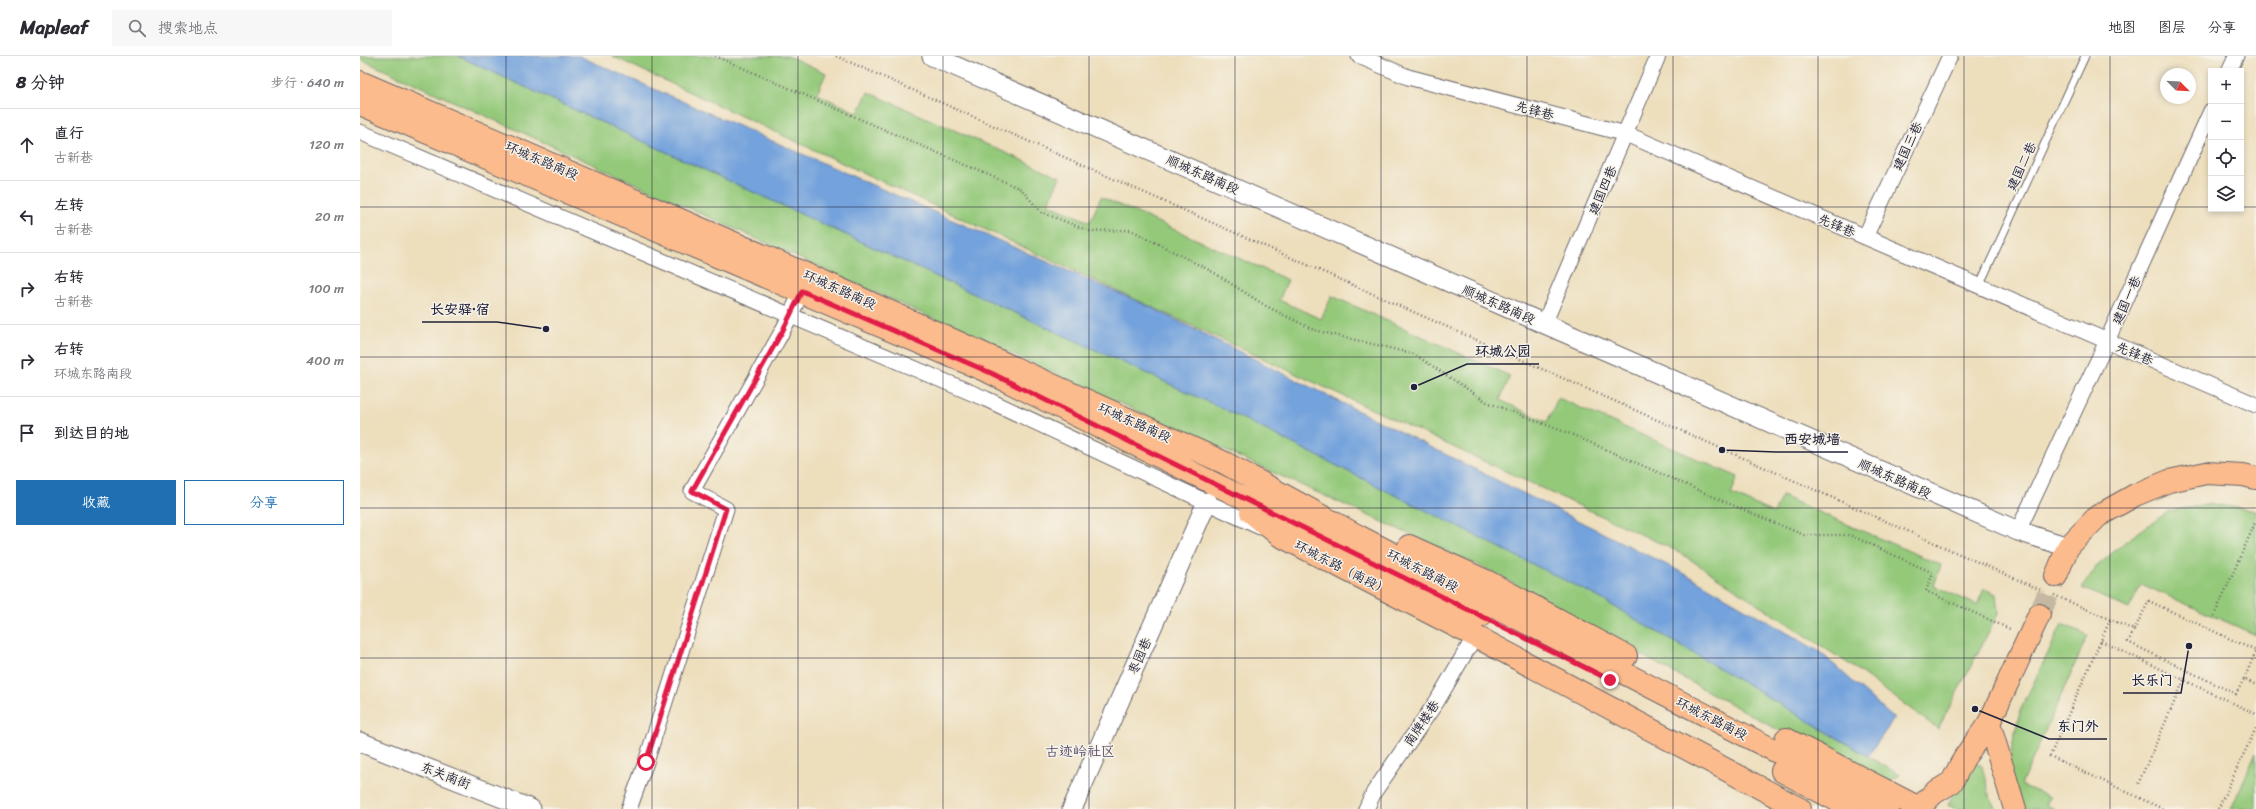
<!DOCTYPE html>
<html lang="zh">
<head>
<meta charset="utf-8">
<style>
  :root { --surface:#fff; --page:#f7f7f7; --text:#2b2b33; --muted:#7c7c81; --line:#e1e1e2; --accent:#1f6fb2 }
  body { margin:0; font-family:Sriracha,"LXGW WenKai TC",sans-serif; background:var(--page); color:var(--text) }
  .controls { position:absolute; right:12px; top:12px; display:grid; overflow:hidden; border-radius:0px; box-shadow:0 2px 6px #0003 }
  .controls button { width:36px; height:36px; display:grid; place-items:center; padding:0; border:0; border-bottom:1px solid var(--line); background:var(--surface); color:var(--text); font:20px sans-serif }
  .compass { position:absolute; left:1800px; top:12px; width:36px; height:36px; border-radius:50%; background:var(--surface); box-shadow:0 2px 6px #0003; rotate:114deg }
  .stop { position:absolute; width:12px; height:12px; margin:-9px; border:3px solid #e11d48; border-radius:50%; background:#fff }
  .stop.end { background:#e11d48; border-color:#fff; box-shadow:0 1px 4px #0008 }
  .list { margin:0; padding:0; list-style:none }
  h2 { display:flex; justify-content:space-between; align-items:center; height:52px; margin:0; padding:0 16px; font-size:17px }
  h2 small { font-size:13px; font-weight:400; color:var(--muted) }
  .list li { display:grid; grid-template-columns:26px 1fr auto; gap:12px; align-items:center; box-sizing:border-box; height:72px; padding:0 16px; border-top:1px solid var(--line) }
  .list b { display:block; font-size:15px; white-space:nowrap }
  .list p { margin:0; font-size:13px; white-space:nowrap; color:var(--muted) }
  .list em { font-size:13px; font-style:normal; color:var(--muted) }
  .actions { display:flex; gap:8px; padding:12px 16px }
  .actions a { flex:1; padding:9px 0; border:1px solid var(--accent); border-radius:0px; text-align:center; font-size:14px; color:var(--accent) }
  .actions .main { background:var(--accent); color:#fff }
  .icon { flex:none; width:22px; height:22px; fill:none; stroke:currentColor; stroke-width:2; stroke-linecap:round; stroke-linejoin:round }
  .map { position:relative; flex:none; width:1896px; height:753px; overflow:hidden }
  header { display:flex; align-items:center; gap:24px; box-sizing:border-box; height:56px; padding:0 20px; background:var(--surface); border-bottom:1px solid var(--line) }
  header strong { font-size:19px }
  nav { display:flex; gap:22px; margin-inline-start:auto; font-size:14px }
  .search { width:280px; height:36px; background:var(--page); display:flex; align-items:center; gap:10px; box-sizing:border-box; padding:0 14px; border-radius:0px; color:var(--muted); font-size:15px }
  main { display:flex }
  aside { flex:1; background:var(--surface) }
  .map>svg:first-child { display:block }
</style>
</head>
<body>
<header>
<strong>Mapleaf</strong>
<div class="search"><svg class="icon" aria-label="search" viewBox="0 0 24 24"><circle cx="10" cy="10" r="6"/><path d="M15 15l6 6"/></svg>搜索地点</div>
<nav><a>地图</a><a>图层</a><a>分享</a></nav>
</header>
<main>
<aside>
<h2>8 分钟<small>步行 · 640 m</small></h2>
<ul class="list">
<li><svg class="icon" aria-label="ahead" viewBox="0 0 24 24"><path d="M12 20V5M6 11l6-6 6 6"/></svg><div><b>直行</b><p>古新巷</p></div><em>120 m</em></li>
<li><svg class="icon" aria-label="left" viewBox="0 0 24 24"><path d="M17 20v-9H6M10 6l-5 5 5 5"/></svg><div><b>左转</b><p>古新巷</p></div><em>20 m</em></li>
<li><svg class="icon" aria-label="right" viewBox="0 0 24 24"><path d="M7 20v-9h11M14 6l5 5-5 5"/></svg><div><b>右转</b><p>古新巷</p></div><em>100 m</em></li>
<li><svg class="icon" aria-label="right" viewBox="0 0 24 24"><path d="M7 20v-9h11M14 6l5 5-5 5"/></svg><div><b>右转</b><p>环城东路南段</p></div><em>400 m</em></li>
<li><svg class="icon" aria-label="arrive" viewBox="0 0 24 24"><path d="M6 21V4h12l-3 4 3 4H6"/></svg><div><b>到达目的地</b></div></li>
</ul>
<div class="actions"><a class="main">收藏</a><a>分享</a></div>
</aside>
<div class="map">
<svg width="1896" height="753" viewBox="0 0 1896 753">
  <rect width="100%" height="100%" fill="#f7f3e8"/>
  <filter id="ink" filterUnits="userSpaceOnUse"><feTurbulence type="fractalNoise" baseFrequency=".025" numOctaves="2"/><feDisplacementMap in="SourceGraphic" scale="8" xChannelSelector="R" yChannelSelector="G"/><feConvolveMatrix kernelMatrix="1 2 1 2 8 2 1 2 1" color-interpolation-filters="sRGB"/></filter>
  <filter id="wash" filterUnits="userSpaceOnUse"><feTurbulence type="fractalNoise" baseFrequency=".012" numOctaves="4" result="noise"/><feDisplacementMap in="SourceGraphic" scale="16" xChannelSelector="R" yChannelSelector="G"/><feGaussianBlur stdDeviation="0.9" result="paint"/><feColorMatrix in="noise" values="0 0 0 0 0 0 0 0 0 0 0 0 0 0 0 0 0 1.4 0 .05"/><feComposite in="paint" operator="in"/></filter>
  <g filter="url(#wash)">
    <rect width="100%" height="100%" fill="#eddebc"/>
    <path fill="#94c97a" stroke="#5b765a" d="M0,0H98L866,354L1238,541L1540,719L1521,730L1217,564L1133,516L0,3Z
      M252,0H428L466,17L457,38L498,57L508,36L700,121L688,148L730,166L741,141L928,224L919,244L961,263L972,240L1150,320L1140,344L1187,366L1198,342L1378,421L1371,438L1414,457L1422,440L1581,509L1574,530L1617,549L1624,533L1636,538L1638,558L1578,673L1492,610L1319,496Z
      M1852,448L1896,455V579L1781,528L1769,553L1722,532L1735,512L1766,485L1809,455Z
      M1702,568L1728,579L1661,729L1690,741L1686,749L1695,753H1665L1647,713L1660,655Z
      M1896,697V753H1871Z
      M1610,704L1622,710L1630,741L1637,753H1596L1588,749Z"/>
    <path fill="#73a2dc" stroke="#4a628c" d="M98,0H219L788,250L1333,522L1460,596L1534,663L1508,700L1238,541L866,354Z"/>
  </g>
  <g filter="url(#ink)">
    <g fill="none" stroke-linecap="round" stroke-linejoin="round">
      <path stroke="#c4b8a2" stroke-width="22" stroke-dasharray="22 11" stroke-linecap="butt" d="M1679,559L1696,520"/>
      <defs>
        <path id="service" d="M1619,230L1725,0"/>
        <path id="minor" d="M999,0L1048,21L1266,78L1896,349
          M1869,15L1876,0
          M0,76L626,343L900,471
          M1505,181L1590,0
          M1184,268L1298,0
          M1658,475L1747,285L1851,55
          M269,753L286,706L366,453L332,435L423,274L442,235
          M1006,753L1014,736L1077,645L1115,580"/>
        <path id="tertiary" d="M572,0L1658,475L1708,491
          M0,686L171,753
          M712,753L847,446"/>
        <path id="primary" d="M0,26L462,225L865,407L998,480L1528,753
          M0,48L631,317L1121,560
          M891,456L919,479L1115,580L1440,753
          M1049,490L1128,526L1266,600
          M1696,520L1708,491L1738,460L1775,439L1809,425L1846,417L1883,419L1896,422
          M1629,667L1655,753
          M1426,683L1559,752L1574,737L1592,726L1604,702L1629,667L1679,559
          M1422,715L1493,753"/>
      </defs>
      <use href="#service" stroke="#696468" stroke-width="9"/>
      <use href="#minor" stroke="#696468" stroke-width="17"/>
      <use href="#tertiary" stroke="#696468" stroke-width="21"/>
      <use href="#primary" stroke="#696468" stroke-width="24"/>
      <path stroke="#696468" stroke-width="2.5" stroke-dasharray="1 3" stroke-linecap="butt" d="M355,0L661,133L681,156L729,175L771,174L853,216L906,250L954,274L1054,298L1127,346L1213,379L1379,452L1444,479H1490L1573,517L1566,535L1652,574
        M476,0L1683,535
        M1694,539L1774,574L1768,586L1876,638L1884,623L1896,629
        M1854,560L1896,465
        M1750,564L1690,700L1803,753
        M1774,574L1789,545L1896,595
        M1741,585L1824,624L1778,728
        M1825,622L1824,624L1896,658
        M1884,623L1896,595
        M1858,753L1896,672"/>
      <use href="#service" stroke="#fff" stroke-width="7"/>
      <use href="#minor" stroke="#fff" stroke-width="15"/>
      <use href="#tertiary" stroke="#fff" stroke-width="19"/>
      <use href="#primary" stroke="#fbbb8d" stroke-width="22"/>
    </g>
  </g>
  <g fill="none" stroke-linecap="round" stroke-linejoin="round" filter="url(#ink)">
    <path stroke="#e11d48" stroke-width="5" d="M286,706L366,453L332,435L423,274L442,235L631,317L1250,624"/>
  </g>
  <path fill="none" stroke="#22223b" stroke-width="1" stroke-opacity="0.55" d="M146,0V753M292,0V753M438,0V753M583,0V753M729,0V753M875,0V753M1021,0V753M1167,0V753M1313,0V753M1458,0V753M1604,0V753M1750,0V753M0,151H1851M1881,151H1896M0,301H1896M0,452H1896M0,602H1896"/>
  <g text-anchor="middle" stroke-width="3" stroke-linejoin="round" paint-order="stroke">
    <g font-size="13" fill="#22223b" stroke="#f7f3e8">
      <text transform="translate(1175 54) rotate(15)" y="5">先锋巷</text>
      <text transform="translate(1547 90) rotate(-65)" y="5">建国三巷</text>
      <text transform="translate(182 104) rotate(23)" y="5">环城东路南段</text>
      <text transform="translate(1661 110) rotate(-65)" y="5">建国二巷</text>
      <text transform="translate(843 118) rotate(24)" y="5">顺城东路南段</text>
      <text transform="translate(1242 134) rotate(-67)" y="5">建国四巷</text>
      <text transform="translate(1477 169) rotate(23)" y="5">先锋巷</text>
      <text transform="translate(480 233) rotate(24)" y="5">环城东路南段</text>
      <text transform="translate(1766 244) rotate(-66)" y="5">建国一巷</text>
      <text transform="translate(1139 248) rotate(24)" y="5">顺城东路南段</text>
      <text transform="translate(1775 297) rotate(23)" y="5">先锋巷</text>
      <text transform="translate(775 366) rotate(24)" y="5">环城东路南段</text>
      <text transform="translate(1535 422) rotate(24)" y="5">顺城东路南段</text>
      <text transform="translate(982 511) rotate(27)" y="5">环城东路（南段）</text>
      <text transform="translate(1063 514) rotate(27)" y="5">环城东路南段</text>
      <text transform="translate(779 600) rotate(-66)" y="5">枣园巷</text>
      <text transform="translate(1352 662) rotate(27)" y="5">环城东路南段</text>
      <text transform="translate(1061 667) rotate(-56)" y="5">南牌楼巷</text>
      <text transform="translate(86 719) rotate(21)" y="5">东关南街</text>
    </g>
    <g font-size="14" fill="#554b6e" stroke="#f7f3e8">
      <text x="720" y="700">古迹岭社区</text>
    </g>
  </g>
  <path fill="none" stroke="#22223b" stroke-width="1.5" d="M186 273L137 266H62M1054 331L1107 308H1179M1362 394L1416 396H1488M1829 590L1821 637H1763M1615 653L1689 683H1747"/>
  <g fill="#22223b" stroke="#f7f3e8" stroke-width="1.5">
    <circle cx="186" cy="273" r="4"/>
    <circle cx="1054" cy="331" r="4"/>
    <circle cx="1362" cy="394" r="4"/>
    <circle cx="1829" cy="590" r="4"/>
    <circle cx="1615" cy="653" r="4"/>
  </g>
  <g font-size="14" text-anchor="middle" font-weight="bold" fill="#22223b" stroke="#f7f3e8" stroke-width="3" stroke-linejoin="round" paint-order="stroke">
    <text x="100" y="258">长安驿·宿</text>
    <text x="1143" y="300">环城公园</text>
    <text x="1452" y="388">西安城墙</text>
    <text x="1792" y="629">长乐门</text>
    <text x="1718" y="675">东门外</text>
  </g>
</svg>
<div class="controls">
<button>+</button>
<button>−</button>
<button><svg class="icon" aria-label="locate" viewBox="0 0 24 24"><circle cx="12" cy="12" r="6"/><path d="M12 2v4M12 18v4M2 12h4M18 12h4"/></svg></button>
<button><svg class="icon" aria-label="layers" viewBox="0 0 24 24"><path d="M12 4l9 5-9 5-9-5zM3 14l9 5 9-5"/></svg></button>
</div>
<svg class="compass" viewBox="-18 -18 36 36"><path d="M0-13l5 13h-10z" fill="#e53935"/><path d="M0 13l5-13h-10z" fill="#7c7c81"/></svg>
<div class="stop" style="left:286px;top:706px"></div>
<div class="stop end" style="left:1250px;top:624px"></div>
</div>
</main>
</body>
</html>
